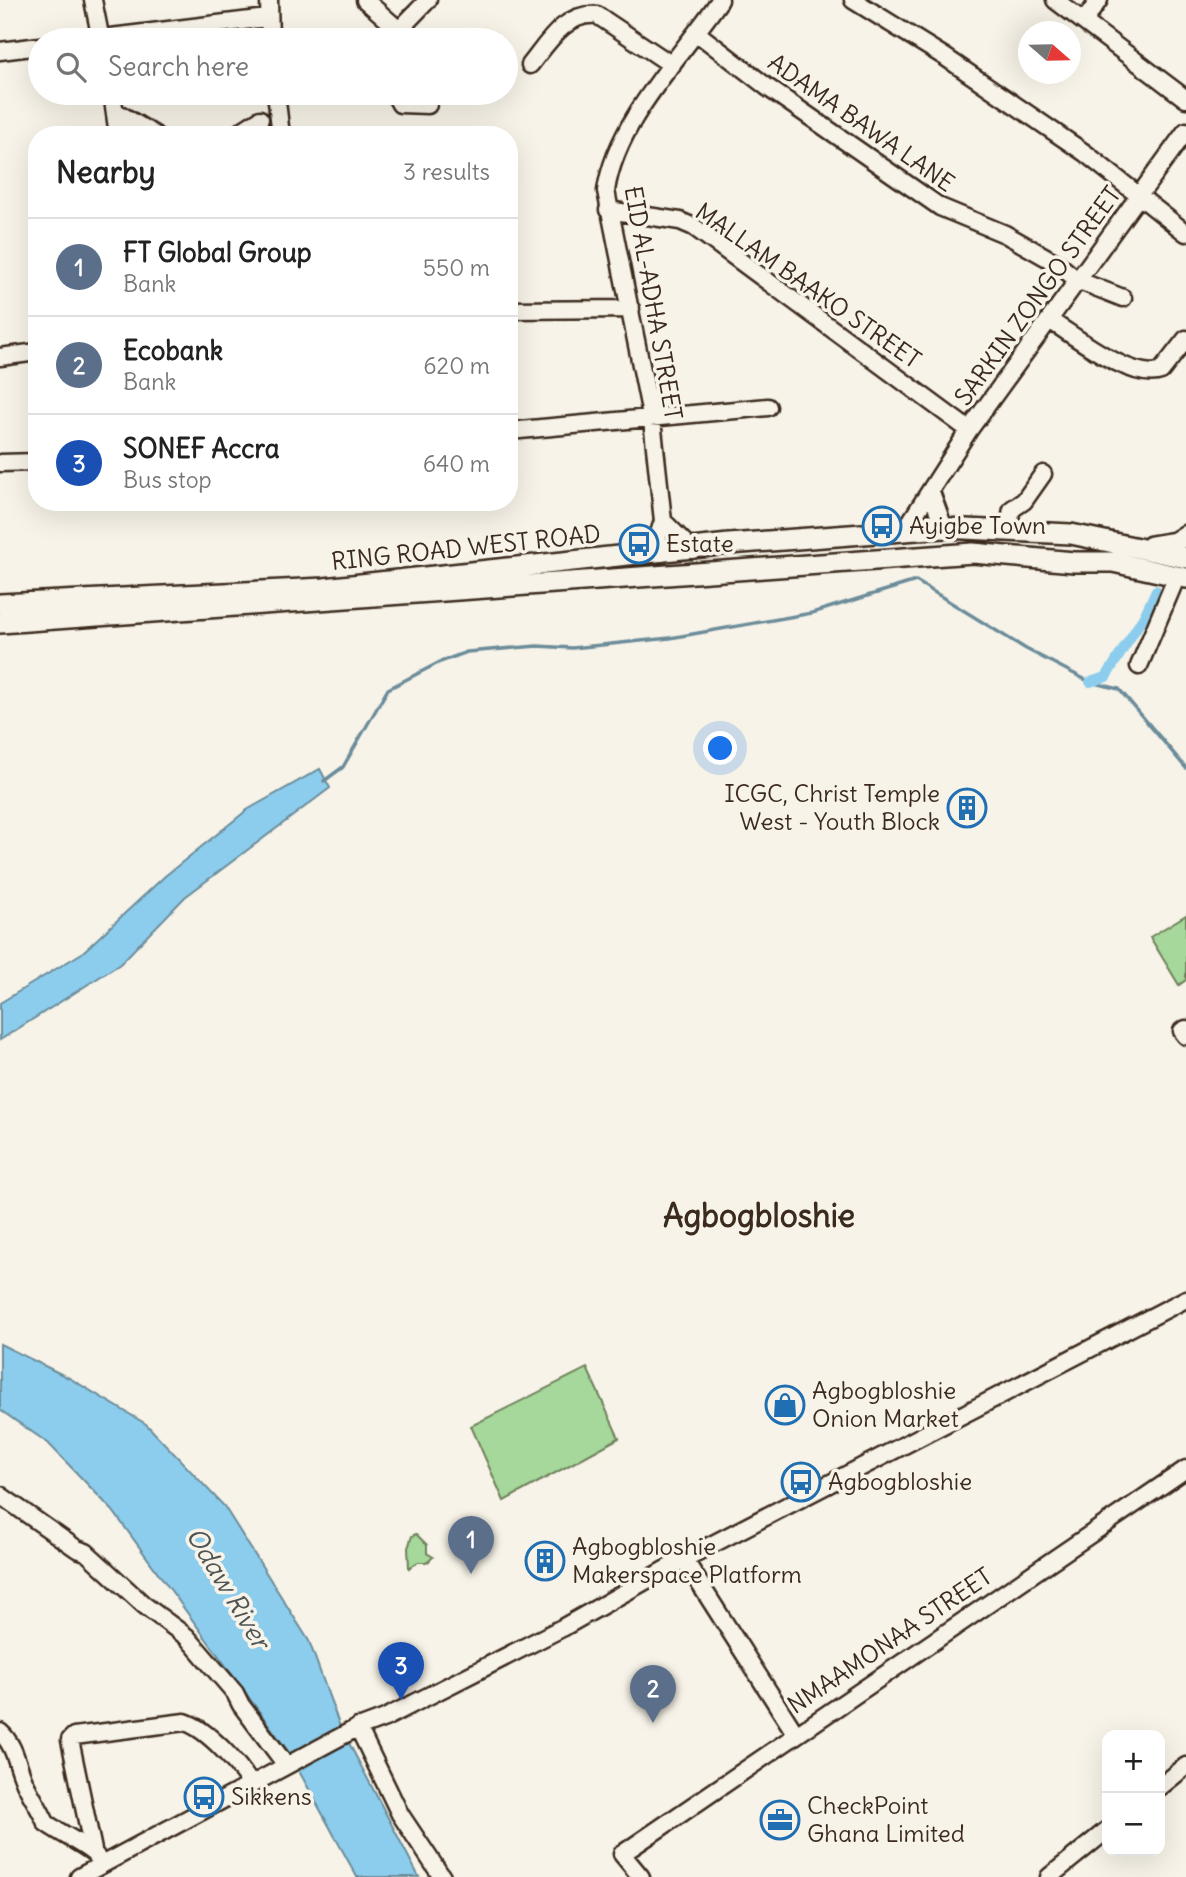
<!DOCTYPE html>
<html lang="en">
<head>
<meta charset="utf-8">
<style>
  :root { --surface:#fff; --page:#f2f2f2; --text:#222; --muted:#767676; --line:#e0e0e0; --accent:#0b8043 }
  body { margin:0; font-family:Delius,sans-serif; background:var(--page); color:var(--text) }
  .controls { position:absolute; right:21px; bottom:21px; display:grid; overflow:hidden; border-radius:14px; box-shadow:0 7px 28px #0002 }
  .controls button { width:63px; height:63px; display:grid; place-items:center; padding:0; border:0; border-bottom:2px solid var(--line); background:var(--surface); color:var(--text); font:35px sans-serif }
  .compass { position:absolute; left:1018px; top:21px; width:63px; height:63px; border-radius:50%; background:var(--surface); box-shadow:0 7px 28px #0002; rotate:110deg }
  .you { position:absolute; left:721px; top:749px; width:24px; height:24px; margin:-18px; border:5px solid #fff; border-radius:50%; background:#1a73e8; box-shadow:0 0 0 10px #1a73e833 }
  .badge { display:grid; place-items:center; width:46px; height:46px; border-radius:50%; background:var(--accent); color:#fff; font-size:23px; font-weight:700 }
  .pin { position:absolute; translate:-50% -58px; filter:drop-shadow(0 2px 4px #0008) }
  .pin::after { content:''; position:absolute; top:37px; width:24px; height:21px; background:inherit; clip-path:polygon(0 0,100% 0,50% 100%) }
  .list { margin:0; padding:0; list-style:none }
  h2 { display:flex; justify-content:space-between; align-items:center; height:91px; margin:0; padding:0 28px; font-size:30px }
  h2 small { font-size:23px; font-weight:400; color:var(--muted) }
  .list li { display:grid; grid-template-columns:46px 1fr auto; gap:21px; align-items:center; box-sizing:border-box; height:98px; padding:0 28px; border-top:2px solid var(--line) }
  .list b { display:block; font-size:26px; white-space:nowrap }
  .list p { margin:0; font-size:23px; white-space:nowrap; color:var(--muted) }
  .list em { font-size:23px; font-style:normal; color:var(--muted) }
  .icon { flex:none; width:38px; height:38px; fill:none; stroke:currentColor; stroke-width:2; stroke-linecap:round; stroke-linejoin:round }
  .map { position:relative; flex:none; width:1186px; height:1877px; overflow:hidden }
  .search { position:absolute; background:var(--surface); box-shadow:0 7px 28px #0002; left:28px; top:28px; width:490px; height:77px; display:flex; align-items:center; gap:18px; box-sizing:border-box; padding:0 24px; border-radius:38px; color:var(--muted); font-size:26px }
  .panel { position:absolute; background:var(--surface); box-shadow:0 7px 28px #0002; left:28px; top:126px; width:490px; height:385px; border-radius:28px }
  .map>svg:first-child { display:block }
</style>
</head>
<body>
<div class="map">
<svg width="1186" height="1877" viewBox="0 0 1186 1877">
  <rect width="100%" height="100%" fill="#f7f3e8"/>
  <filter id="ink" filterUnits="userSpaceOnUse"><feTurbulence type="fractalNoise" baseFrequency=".0143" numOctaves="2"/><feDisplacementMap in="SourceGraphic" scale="14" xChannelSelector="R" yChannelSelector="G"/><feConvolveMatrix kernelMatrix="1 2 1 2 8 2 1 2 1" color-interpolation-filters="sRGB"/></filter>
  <g filter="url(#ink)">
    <path fill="#a5d89a" stroke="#70815c" stroke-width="2" d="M1186,915V980L1179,985L1150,937Z
      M587,1368L619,1438L504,1501L471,1426Z
      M416,1534L427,1545V1553L433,1557L428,1562H418L409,1568L408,1548L412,1536Z"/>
    <path fill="#8ccded" stroke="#6c8c9a" stroke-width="2" d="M320,769L330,788L185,897L120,964L0,1040V1003L82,953L165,876L247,810Z
      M0,1344L69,1378L146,1424L224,1506L309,1641L339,1724L419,1877H357L288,1751L113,1511L48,1443L0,1410Z"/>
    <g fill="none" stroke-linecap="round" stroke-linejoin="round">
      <path stroke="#6c8c9a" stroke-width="3.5" d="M324,781L343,767L388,689L440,662L467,652L537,646L572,648L670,638L812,613L916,581L1026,649L1090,682L1119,689L1186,768"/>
      <path stroke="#8ccded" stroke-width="10" d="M1090,682L1106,677L1144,616L1156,590"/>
      <defs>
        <path id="minor" d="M93,0L101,40
          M269,0L270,40
          M365,0L399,30
          M853,0L945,57L1085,153L1186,233
          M1055,0L1186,99
          M1085,20L1099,0
          M697,33L767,87L940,207L1005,234L1058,264L1077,280L1123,298
          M86,40L267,18
          M394,40L399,30L428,0
          M0,51L40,46
          M530,65C547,44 565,12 597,15L672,65
          M112,93L118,135
          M276,93L281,135
          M394,93L400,104L428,105
          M115,111L155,135
          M235,135L260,119
          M608,210L680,221L694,227L969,430
          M509,310L631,309
          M1049,320C1074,335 1132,382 1161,371L1186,339
          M0,357L37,352
          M509,431L768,407
          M0,463L37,462
          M931,492L944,528
          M663,521L692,550
          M1008,529L1012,509L1024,501L1043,474
          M905,530L969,430L1186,131
          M661,553L658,536L663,521L652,420L606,191C616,121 681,57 720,0
          M1139,666L1177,576
          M1186,1029L1182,1031L1186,1036
          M0,1495L77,1549L86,1552L144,1605L187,1637L235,1693L241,1705L286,1765
          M684,1559L795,1733
          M358,1727L400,1814L442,1877
          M0,1732C15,1745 17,1765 25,1783C31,1796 40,1809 46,1823C56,1831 91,1848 96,1856
          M1160,1787L1186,1766
          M93,1850L70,1740L74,1736L185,1722C207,1729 239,1764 251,1785
          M79,1877L353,1730L385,1718L562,1628L684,1559L1186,1299
          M641,1877L622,1854L1186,1469
          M1049,1877L1107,1830"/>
        <path id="major" d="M1151,546L1175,542L1186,535
          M0,604L324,588L729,544L944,528L1071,534L1186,558
          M0,623L973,553L1074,562H1113L1186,578"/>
      </defs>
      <use href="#minor" stroke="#3b2a1e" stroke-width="21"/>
      <use href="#major" stroke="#3b2a1e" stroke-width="24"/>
      <use href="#minor" stroke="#f7f3e8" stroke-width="16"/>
      <use href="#major" stroke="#f7f3e8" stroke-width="19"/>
    </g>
  </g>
  <defs>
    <symbol id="bus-ring" viewBox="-11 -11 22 22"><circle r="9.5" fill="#f7f3e8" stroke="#1f6fb2" stroke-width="1.5"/><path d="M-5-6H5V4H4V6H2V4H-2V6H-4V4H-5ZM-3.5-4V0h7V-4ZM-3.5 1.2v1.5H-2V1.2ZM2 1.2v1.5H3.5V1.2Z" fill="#1f6fb2"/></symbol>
    <symbol id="building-ring" viewBox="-11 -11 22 22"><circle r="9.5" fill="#f7f3e8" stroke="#1f6fb2" stroke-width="1.5"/><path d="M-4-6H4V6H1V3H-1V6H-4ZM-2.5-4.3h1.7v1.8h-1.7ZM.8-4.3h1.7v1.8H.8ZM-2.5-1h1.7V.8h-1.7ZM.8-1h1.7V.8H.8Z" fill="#1f6fb2"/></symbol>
    <symbol id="shop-ring" viewBox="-11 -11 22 22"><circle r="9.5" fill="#f7f3e8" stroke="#1f6fb2" stroke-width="1.5"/><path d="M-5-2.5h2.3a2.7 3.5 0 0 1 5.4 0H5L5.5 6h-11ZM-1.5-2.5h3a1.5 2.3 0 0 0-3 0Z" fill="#1f6fb2"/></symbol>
    <symbol id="office-ring" viewBox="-11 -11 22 22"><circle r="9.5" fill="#f7f3e8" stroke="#1f6fb2" stroke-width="1.5"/><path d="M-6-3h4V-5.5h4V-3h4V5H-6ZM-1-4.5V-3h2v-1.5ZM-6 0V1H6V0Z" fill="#1f6fb2"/></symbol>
  </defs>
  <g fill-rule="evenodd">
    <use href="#bus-ring" x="860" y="504" width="44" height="44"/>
    <use href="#bus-ring" x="617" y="522" width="44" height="44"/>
    <use href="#building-ring" x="945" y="786" width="44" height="44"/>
    <use href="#shop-ring" x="763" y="1383" width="44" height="44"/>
    <use href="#bus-ring" x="779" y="1460" width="44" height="44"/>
    <use href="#building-ring" x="523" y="1539" width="44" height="44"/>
    <use href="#bus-ring" x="182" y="1775" width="44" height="44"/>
    <use href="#office-ring" x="758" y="1798" width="44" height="44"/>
  </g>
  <g text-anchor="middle" stroke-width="7" stroke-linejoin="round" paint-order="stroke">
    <g font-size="24" fill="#3b2a1e" stroke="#f7f3e8">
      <text transform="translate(861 123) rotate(35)" y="8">ADAMA BAWA LANE</text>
      <text transform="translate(808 286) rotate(35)" y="8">MALLAM BAAKO STREET</text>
      <text transform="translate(1038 296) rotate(-54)" y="8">SARKIN ZONGO STREET</text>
      <text transform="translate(653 303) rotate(80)" y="8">EID AL-ADHA STREET</text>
      <text transform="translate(466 548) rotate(-6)" y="8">RING ROAD WEST ROAD</text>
      <text transform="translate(890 1641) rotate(-34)" y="8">NMAAMONAA STREET</text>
    </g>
    <g font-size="24" fill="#3b2a1e" stroke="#f7f3e8" text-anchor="start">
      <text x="909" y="534">Ayigbe Town</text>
      <text x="666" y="552">Estate</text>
      <text x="940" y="802" text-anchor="end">ICGC, Christ Temple<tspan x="940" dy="28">West - Youth Block</tspan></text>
      <text x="812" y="1399">Agbogbloshie<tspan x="812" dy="28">Onion Market</tspan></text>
      <text x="828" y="1490">Agbogbloshie</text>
      <text x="572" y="1555">Agbogbloshie<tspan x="572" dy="28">Makerspace Platform</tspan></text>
      <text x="231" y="1805">Sikkens</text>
      <text x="807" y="1814">CheckPoint<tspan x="807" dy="28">Ghana Limited</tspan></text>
    </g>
    <g font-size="26" font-style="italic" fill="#4f5352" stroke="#f7f3e8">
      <text transform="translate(228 1588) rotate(59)" y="9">Odaw River</text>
    </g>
    <g font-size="32" font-weight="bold" fill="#3b2a1e" stroke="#f7f3e8">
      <text x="759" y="1227">Agbogbloshie</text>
    </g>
  </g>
</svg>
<div class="controls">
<button>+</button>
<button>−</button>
</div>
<svg class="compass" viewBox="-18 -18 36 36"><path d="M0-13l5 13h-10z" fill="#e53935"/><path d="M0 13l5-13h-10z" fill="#767676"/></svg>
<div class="you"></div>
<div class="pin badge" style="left:471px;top:1574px;background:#5c6f8a">1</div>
<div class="pin badge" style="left:653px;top:1723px;background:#5c6f8a">2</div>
<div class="pin badge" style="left:401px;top:1700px;background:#1a4fb4">3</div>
<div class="search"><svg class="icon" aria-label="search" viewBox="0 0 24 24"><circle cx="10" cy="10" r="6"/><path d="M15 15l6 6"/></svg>Search here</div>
<section class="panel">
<h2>Nearby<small>3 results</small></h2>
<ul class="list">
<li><span class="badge" style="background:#5c6f8a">1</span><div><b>FT Global Group</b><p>Bank</p></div><em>550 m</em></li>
<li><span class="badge" style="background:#5c6f8a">2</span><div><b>Ecobank</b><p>Bank</p></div><em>620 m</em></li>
<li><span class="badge" style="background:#1a4fb4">3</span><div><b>SONEF Accra</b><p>Bus stop</p></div><em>640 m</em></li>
</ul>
</section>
</div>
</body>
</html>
